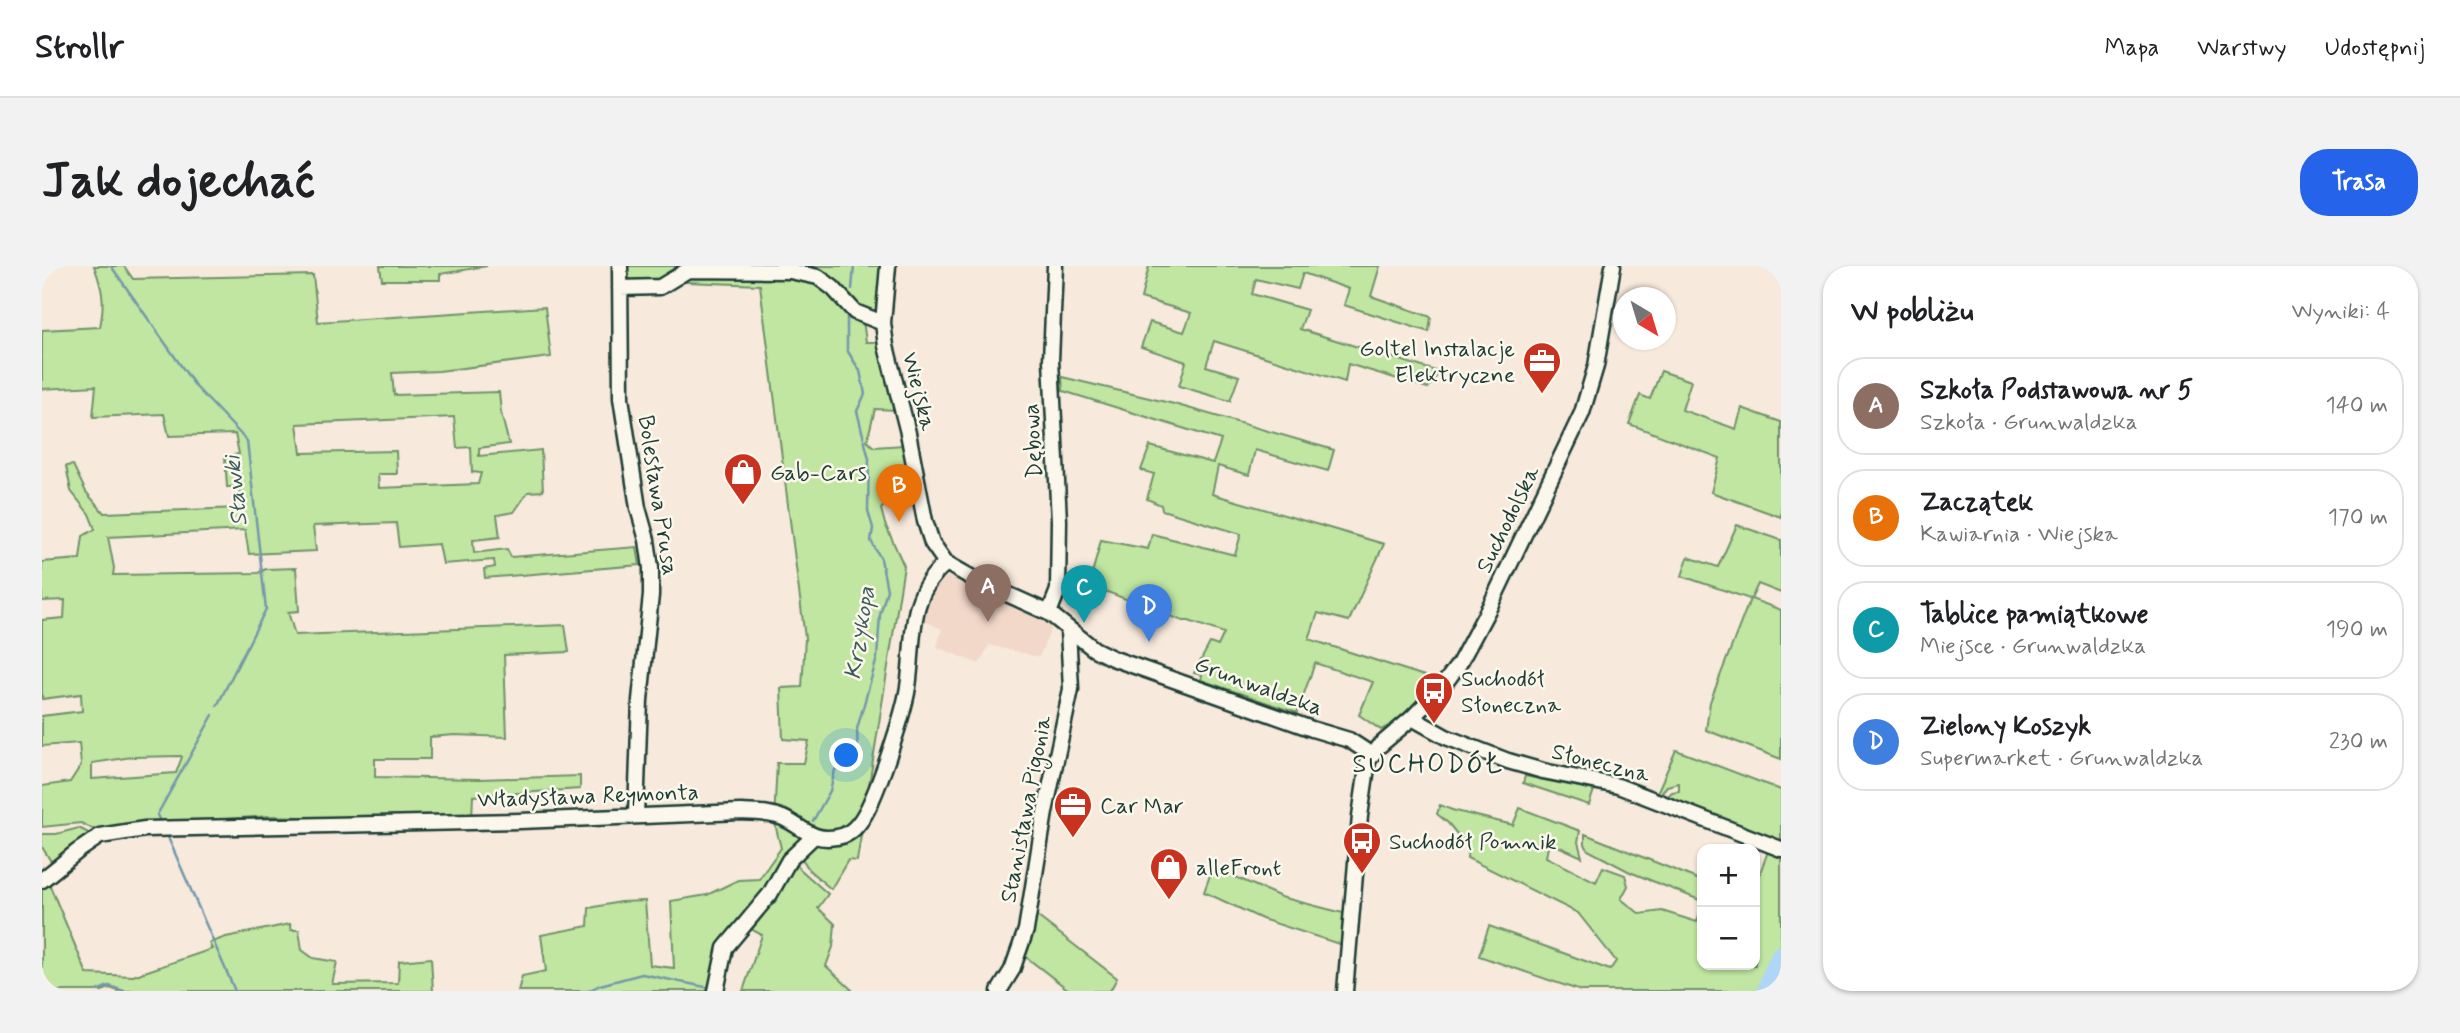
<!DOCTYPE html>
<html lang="pl">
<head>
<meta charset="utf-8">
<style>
  :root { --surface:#fff; --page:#f2f2f2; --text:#202124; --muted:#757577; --line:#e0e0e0; --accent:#2563eb }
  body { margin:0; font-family:Mynerve,sans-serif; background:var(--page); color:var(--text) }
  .controls { position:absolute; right:21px; bottom:21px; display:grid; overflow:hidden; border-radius:14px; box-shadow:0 2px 5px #0004 }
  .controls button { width:63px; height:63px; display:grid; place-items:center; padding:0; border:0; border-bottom:2px solid var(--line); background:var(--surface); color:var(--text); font:35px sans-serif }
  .compass { position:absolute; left:1571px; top:21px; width:63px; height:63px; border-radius:50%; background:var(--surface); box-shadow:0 2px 5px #0004; rotate:142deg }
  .you { position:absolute; left:805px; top:490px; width:24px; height:24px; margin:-18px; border:5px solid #fff; border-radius:50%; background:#1a73e8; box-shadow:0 0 0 10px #1a73e833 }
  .badge { display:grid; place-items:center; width:46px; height:46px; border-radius:50%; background:var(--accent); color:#fff; font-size:23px; font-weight:700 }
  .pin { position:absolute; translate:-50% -58px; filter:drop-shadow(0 2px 4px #0008) }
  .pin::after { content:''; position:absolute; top:37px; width:24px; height:21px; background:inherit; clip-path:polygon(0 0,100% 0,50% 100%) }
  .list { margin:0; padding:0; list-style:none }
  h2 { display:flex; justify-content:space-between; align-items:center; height:91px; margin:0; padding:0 28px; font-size:30px }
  h2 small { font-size:23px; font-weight:400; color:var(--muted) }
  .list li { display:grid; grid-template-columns:46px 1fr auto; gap:21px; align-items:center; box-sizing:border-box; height:98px; margin:0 14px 14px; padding:0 14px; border:2px solid var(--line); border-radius:28px }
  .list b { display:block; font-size:26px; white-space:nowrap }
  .list p { margin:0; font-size:23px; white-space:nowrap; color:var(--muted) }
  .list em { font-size:23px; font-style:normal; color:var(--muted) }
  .map { position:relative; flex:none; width:1739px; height:725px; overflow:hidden; border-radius:28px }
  header { display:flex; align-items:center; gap:42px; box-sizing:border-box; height:98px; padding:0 35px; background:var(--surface); border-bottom:2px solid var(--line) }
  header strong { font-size:33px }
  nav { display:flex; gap:38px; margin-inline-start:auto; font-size:24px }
  .intro { display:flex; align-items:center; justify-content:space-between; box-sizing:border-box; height:168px; padding:0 42px }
  h1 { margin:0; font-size:49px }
  .button { padding:18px 32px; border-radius:28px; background:var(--accent); color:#fff; font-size:24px; font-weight:700 }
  main { display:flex; gap:42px; padding:0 42px }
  aside { flex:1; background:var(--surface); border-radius:28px; box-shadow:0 2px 5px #0004 }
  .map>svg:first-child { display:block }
</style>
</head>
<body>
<header>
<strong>Strollr</strong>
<nav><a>Mapa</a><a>Warstwy</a><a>Udostępnij</a></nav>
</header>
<div class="intro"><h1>Jak dojechać</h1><a class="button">Trasa</a></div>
<main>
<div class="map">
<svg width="1739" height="725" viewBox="0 0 1739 725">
  <rect width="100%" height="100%" fill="#f7e9dc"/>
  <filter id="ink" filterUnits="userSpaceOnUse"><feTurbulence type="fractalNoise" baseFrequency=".0143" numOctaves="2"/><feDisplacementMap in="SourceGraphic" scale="14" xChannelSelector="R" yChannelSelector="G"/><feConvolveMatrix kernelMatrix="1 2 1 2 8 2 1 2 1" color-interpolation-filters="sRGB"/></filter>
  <g filter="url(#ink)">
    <path fill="#f2d8c9" d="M909,309L982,342L1011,358L997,391L947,379L937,398L895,381L900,363L880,354L896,317Z"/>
    <path fill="#c0e6a1" stroke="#70926a" stroke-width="2" fill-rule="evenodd" d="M52,0H82L91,13L271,9L276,56L503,41L509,91L397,105L350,107L352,129L457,126L459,147L467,178L437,182V190L499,184L501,225L486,226L472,246L455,249L458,271L431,274L432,287L465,283L469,291L595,281L598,299L443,312L442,303L453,301L452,294L401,298L397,278L357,281L354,257L271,260L274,285L207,288L203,264L66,271L72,302L71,309L216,307L224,303L254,302L257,345L246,346L253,369L523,359L527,386L462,389L465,471L413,469L388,471V493H333V511L437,513L538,510V523L431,530L430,552L381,549L289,552L227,550L103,559L59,567L39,557L0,561V520L28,516L39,499L37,477L0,480V450L40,445L39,428L0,433V354L22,352L23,334L0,335V296L38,293L41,270L53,263L47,248L29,225L24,200L31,199L44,226L62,247L199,242L197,221H185L183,190L197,188L193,168L127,170L122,148L51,151L54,120L0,123V64L58,61C63,36 61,24 52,0ZM412,151L415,182L429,181L430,206L439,207L436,218L337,222L336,208H355L354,185L259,187L255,158ZM90,491L139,490L140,491L134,507L50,513V497Z
      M338,0H445L398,8V14H340Z
      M584,0H840L836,51L820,47L824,76H838L855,144L833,143L825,175L832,181L862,179L868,200L860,204L867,232L843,239L839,243L843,258L862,300L815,595L806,594L789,623L768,605L759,591L763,586L750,584L721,632L678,682L669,725H476L480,710L504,705L499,669L546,660L547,642L578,636L603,635L608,699L632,702L629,635L665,629L696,614L717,613L739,582L732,554L735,497H762L767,475L741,473L739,422L760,421L763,372L718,19L620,15C609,23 593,21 584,10Z
      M1107,0H1338L1329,30L1389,51L1387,66L1302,39L1307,23L1261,7L1256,23L1214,13L1210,28L1265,44L1258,63L1397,106L1386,122L1306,98L1303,116L1172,75L1164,100L1197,110L1188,135L1137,120L1144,96L1099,81L1108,56L1142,66L1149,47L1099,32Z
      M1619,105L1649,115L1640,144L1694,163L1700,142L1739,156V251L1669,226L1678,192L1587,158L1598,129L1608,133Z
      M1020,111L1132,138L1292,184L1286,205L1213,184L1207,209L1176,200L1170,228L1342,278L1307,355L1276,347L1267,373L1395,414L1354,456L1339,464L1317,449L1331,416L1273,397L1255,447L1159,414L1160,409L1152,407L1168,377L1176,380L1182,367L1147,355H1141L1047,319L1059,274L1106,283L1110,268L1193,289L1199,268L1120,244L1119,239L1105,233L1112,208L1099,204L1108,180L1171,197L1179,174L1021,125Z
      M1695,259L1739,274V327L1716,318L1709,333L1739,344V493L1664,464L1668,436L1708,333L1640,310L1646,291L1676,301Z
      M1634,484L1739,524V712L1732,718L1729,725H1539L1437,690L1447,660L1568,704L1574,695L1536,647L1425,592L1426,581L1406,557L1395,548L1398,539L1410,544L1471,559L1478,542L1538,565L1536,576L1540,591L1507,576L1504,591L1554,616L1561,601L1583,609L1586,620L1579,633L1598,648L1620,645L1655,656L1660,640V699H1713V620L1725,588L1727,572L1629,535L1625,531L1630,526L1637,525V517L1625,520L1618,528L1615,527Z
      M1483,510L1552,524L1547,539L1481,517Z
      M37,562L52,570L10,597L0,581V568H14Z
      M1543,568L1660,615V635L1588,606L1546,584L1543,578Z
      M750,596L786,628L776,642L793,658L791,681L784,700L811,725H701L720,669L705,661Z
      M1171,601L1239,631L1301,647L1300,679L1220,653L1162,626Z
      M6,615L45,708L91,710L170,683L167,677L184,671L248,658L249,664H257L260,684L271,692L295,696L290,718L356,717L357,695L389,692L391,725H76L68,722L60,725H0V620Z
      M991,647L1075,712L1068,725H1028L980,688Z"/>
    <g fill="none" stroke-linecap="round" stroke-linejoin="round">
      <path stroke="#7598aa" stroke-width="2.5" d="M69,0L154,121L205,175L224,343L175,440
        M810,23L812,0
        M118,555L115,549L171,449
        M771,555L788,525L793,504L798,499L816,490L815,463L835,392L838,349L845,324L839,293L829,275L831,262L826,245L827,193L815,145L823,128L818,105L805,84V49
        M125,569L193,725
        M742,590L751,580
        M679,678L680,673L689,664
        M1737,691H1739
        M55,725L67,720L82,725
        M546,725L558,719L600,708L668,722"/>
      <path stroke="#afd5f9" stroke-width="18" d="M1724,725L1729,709L1739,688"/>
      <defs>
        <path id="minor" d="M578,0L579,132L596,242L605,274L609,302V329L598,434L594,549
          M846,0L841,57L844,80L866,167L883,255L890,277L904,297L934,314L1007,347L1052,383L1070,392L1270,463L1307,474L1330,489
          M578,22L618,21L646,4L748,5L776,11L791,22L813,46L841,57
          M1007,347L1016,324L1017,255L1009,94L1013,0
          M1370,452L1404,471L1466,495L1501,505L1576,520L1739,583
          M0,614L36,585L58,570L103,563L478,555L699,546C713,547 728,546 741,552C761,561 770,576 795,571C804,570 811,565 817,557C833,538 862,447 866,421C873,375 864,330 904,297
          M674,725L683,682L728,628L747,594L771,571
          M957,725L970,704L984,664L1003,546L1029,423L1026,363
          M1303,725L1318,550L1326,495L1336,481L1370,452L1400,421L1417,398L1448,340L1540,147L1554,100L1571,0"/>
      </defs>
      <use href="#minor" stroke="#1f3d34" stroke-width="19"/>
      <use href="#minor" stroke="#fbf7ec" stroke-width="14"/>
    </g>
  </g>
  <defs>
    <symbol id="office-pin" viewBox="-11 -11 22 30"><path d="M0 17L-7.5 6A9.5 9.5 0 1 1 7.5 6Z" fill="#c8321e" stroke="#fbf7ec"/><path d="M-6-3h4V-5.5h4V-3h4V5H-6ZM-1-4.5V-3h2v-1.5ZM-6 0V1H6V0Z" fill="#fff"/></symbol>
    <symbol id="shop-pin" viewBox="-11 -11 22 30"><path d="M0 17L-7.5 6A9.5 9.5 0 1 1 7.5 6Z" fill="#c8321e" stroke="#fbf7ec"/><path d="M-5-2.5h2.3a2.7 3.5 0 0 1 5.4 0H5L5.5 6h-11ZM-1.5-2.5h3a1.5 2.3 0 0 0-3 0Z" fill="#fff"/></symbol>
    <symbol id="bus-pin" viewBox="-11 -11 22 30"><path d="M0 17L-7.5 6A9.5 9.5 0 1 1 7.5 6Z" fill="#c8321e" stroke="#fbf7ec"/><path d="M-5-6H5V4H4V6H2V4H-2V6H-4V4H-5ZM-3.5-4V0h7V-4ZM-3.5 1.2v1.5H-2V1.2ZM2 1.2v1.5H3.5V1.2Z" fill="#fff"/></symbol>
  </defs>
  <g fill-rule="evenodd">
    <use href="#office-pin" x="1478" y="73" width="44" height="60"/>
    <use href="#shop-pin" x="679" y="184" width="44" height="60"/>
    <use href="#bus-pin" x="1370" y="403" width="44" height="60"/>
    <use href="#office-pin" x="1009" y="517" width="44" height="60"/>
    <use href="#bus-pin" x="1298" y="553" width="44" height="60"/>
    <use href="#shop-pin" x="1105" y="579" width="44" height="60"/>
  </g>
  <g text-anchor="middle" stroke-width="5" stroke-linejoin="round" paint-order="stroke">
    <g font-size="23" fill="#1f3d34" stroke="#fbf7ec" text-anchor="start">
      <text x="1473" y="90" text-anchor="end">Goltel Instalacje<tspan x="1473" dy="26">Elektryczne</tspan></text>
      <text x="728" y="214">Gab-Cars</text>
      <text x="1419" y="420">Suchodół<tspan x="1419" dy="26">Słoneczna</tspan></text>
      <text x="1058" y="547">Car Mar</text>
      <text x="1347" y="583">Suchodół Pomnik</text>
      <text x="1154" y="609">alleFront</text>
    </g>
    <g font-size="23" fill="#1f3d34" stroke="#fbf7ec">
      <text transform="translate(878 125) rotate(76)" y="8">Wiejska</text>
      <text transform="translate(990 175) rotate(-93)" y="8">Dębowa</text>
      <text transform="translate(617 229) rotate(81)" y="8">Bolesława Prusa</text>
      <text transform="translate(1465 253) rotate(-64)" y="8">Suchodolska</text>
      <text transform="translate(1217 419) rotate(20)" y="8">Grunwaldzka</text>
      <text transform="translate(1559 496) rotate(14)" y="8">Słoneczna</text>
      <text transform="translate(546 529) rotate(-2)" y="8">Władysława Reymonta</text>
      <text transform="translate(983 543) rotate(-79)" y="8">Stanisława Pigonia</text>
    </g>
    <g font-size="24" font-style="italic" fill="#3c5b5b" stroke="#fbf7ec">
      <text transform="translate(193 225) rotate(-96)" y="8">Stawki</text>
      <text transform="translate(817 367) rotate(-81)" y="8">Krzykopa</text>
    </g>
    <g font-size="26" letter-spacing="2" fill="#1f3d34" stroke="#fbf7ec">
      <text x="1386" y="506">SUCHODÓŁ</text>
    </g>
  </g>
</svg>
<div class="controls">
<button>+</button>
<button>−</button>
</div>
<svg class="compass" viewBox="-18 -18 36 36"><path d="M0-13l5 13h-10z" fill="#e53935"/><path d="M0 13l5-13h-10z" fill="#757577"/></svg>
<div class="you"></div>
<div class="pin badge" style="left:946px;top:356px;background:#8d6e63">A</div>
<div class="pin badge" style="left:857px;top:256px;background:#e8710a">B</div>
<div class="pin badge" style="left:1042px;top:357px;background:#0f9aa8">C</div>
<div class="pin badge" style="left:1107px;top:376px;background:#3f7fe0">D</div>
</div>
<aside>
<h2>W pobliżu<small>Wyniki: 4</small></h2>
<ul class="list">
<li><span class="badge" style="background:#8d6e63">A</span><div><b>Szkoła Podstawowa nr 5</b><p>Szkoła · Grunwaldzka</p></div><em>140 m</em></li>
<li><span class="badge" style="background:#e8710a">B</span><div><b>Zaczątek</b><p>Kawiarnia · Wiejska</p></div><em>170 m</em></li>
<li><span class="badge" style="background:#0f9aa8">C</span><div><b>Tablice pamiątkowe</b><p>Miejsce · Grunwaldzka</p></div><em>190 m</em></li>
<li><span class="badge" style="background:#3f7fe0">D</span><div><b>Zielony Koszyk</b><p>Supermarket · Grunwaldzka</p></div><em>230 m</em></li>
</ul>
</aside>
</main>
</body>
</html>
